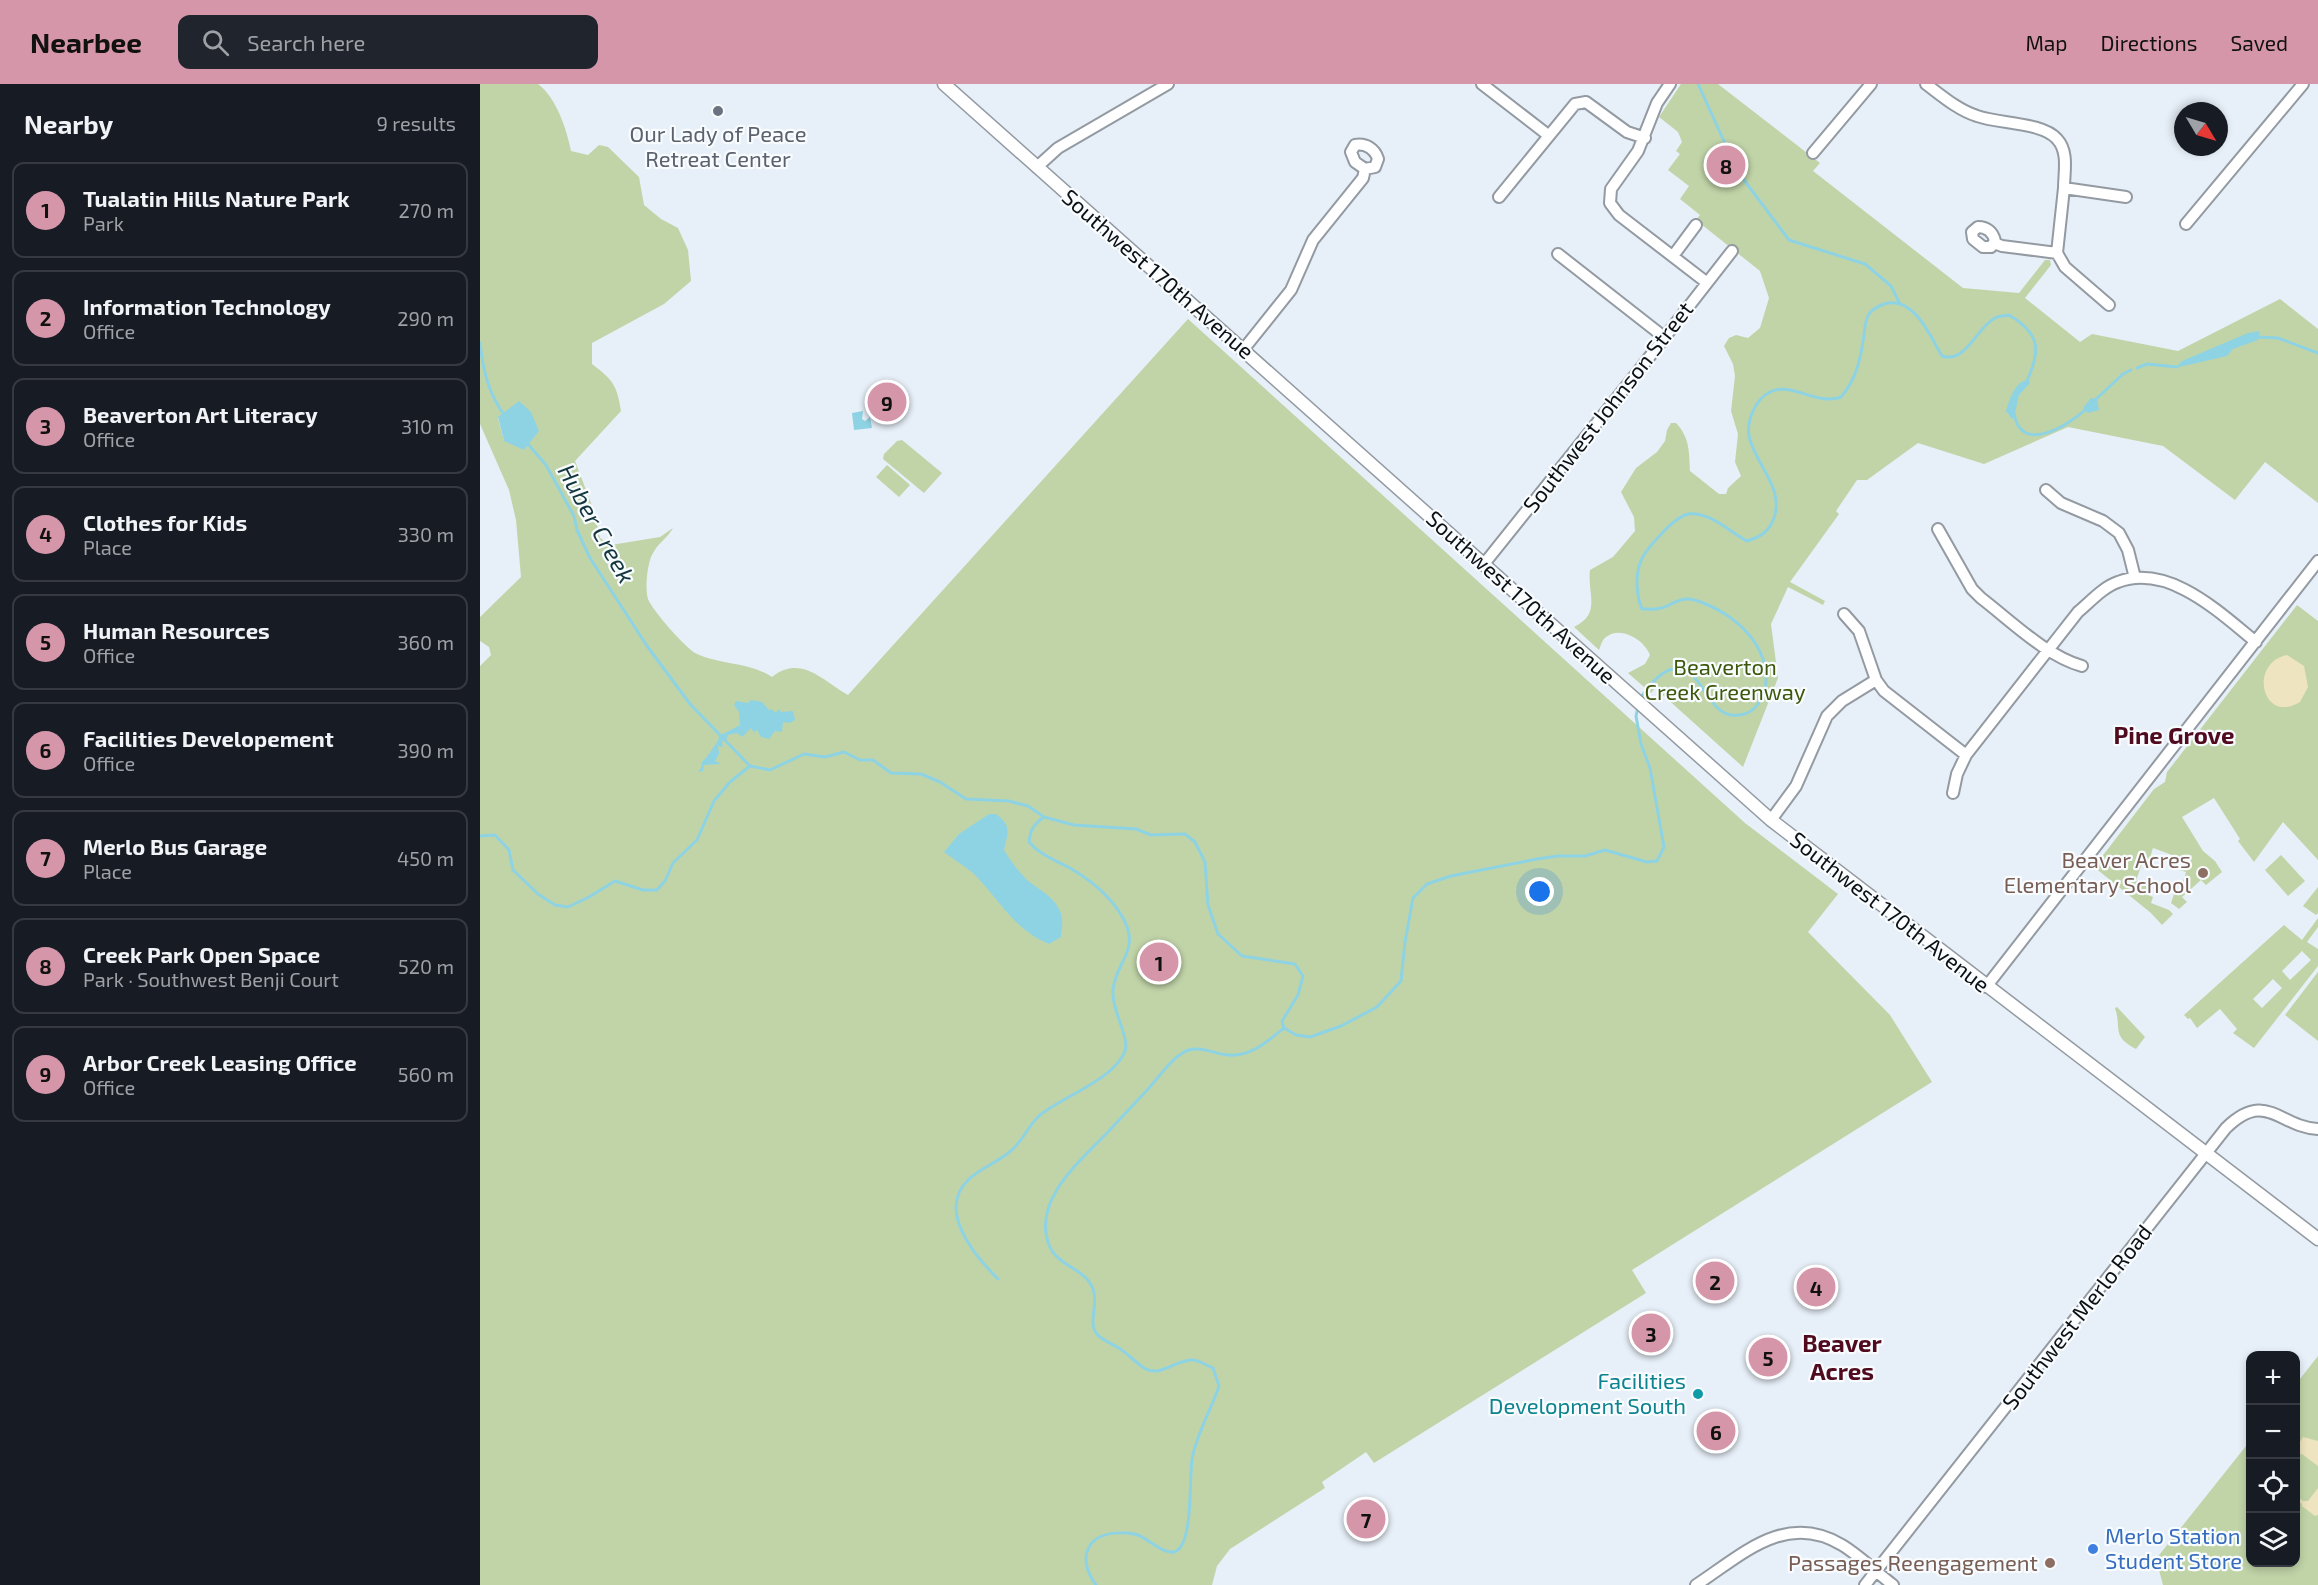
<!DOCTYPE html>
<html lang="en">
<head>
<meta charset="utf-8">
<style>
  :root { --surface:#171b24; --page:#20242c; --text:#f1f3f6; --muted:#9ea1a6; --line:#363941; --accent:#d696aa }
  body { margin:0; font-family:"Exo 2",sans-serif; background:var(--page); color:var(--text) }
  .controls { position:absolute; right:18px; bottom:18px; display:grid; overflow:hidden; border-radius:12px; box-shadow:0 3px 9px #0003 }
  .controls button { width:54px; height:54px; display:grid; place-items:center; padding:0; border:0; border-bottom:2px solid var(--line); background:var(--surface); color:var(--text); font:30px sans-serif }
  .compass { position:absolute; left:1694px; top:18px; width:54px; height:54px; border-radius:50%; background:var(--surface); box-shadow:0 3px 9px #0003; rotate:128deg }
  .you { position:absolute; left:1060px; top:808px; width:21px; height:21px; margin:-15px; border:4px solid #fff; border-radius:50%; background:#1a73e8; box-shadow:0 0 0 9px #1a73e833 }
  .badge { display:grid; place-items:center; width:39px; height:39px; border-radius:50%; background:var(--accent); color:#111; font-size:20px; font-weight:700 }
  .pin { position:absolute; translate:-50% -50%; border:3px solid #fff; box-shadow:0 2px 6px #0006 }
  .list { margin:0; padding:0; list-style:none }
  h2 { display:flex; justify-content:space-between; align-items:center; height:78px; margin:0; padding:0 24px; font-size:26px }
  h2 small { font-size:20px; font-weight:400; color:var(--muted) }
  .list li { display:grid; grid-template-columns:39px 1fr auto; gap:18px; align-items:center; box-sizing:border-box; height:96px; margin:0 12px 12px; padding:0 12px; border:2px solid var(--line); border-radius:12px }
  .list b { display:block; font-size:22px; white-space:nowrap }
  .list p { margin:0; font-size:20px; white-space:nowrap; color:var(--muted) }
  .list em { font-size:20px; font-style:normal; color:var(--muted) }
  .icon { flex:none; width:33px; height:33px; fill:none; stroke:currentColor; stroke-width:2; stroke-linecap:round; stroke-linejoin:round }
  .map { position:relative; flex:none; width:1838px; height:1501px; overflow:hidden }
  header { display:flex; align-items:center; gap:36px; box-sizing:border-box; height:84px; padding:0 30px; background:var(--accent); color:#111 }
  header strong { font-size:28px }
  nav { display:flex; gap:33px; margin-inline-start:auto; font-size:21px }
  .search { width:420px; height:54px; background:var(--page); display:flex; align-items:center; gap:15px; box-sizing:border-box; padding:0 21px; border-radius:12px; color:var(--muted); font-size:22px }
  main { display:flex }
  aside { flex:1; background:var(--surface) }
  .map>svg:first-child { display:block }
</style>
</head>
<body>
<header>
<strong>Nearbee</strong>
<div class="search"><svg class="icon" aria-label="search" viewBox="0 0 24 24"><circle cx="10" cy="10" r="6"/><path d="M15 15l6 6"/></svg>Search here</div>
<nav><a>Map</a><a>Directions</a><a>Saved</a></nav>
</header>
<main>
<aside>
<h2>Nearby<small>9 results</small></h2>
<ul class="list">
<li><span class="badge">1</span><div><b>Tualatin Hills Nature Park</b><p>Park</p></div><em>270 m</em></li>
<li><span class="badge">2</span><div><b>Information Technology</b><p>Office</p></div><em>290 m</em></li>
<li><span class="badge">3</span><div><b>Beaverton Art Literacy</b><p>Office</p></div><em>310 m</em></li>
<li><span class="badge">4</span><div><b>Clothes for Kids</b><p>Place</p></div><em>330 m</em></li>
<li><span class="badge">5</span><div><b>Human Resources</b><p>Office</p></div><em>360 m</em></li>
<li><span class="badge">6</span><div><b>Facilities Developement</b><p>Office</p></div><em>390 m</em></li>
<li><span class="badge">7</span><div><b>Merlo Bus Garage</b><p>Place</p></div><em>450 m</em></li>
<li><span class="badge">8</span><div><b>Creek Park Open Space</b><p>Park · Southwest Benji Court</p></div><em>520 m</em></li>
<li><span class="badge">9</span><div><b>Arbor Creek Leasing Office</b><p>Office</p></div><em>560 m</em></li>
</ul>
</aside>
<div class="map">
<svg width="1838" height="1501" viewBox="0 0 1838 1501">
  <rect width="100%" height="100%" fill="#e7eff8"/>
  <path fill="#c1d4a8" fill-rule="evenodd" d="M0,0H58C76,13 87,46 91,67L108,71L119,61L128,63L159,93L164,121L181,135L198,144L208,166L211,197L184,220L112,259V280C133,296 137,301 141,327L95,377L114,427L120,454L131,461L180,453L193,444C187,455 177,459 171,473C167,484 165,504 168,515C172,526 206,565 217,570C241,581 270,578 292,593C321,570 343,597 368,611L708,235L1265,739L1358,810L1328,848L1410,931L1452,998L1152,1186L1166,1209L894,1379L886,1368L842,1398L845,1404L750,1465L737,1482L732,1501H0V582L11,571L9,563L0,557V533L41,493L36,436L29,406L0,340ZM39,318L24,357L18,334Z
    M1201,0H1238L1340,79L1333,87L1483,204L1539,209L1565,176H1570L1571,181L1545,214L1600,258L1612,250L1698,267L1800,215L1838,245V419L1785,378L1755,416L1683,362L1588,343L1504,380L1438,359L1387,396H1377L1356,427L1359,430L1310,498L1345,517L1343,521L1308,503L1291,540L1298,594L1263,683L1175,604L1171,609L1148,589L1165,580L1170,571C1165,556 1140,541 1126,553C1122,556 1121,561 1119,566L1094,543C1122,529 1107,510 1110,486L1133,473L1155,447L1154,433L1141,408L1156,384L1177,368L1185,357L1187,346L1191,339H1196C1210,354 1209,368 1210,387L1239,410H1246L1248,404L1261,392L1255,378L1258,350L1251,327L1255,292L1253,280L1244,262L1249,254L1256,251L1268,254L1280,244L1289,214L1280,187L1216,136L1220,131L1200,115L1209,102L1188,86L1200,70L1196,67L1202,58L1198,48L1179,33Z
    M422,356L462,389L444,409L403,375L404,370L417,357Z
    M407,381L430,401L419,413L396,393Z
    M1817,521L1838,537V776L1803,738L1774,778L1758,757L1760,755L1734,714L1702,733L1723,767L1735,777L1742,788L1726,801L1721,796L1702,813L1707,818L1699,825L1691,819L1694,810L1699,811L1706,788L1700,786L1703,775L1673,764L1669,777L1663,776L1656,797L1671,802L1668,811L1673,813L1671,819L1689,826L1693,830L1682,841L1671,829L1614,783L1674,705L1685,698L1687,688Z
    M1801,771L1825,797L1808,812L1785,786Z
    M1838,803V829L1836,831L1823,822Z
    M1838,834V843L1827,858L1838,865V882L1774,964L1753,949L1757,945L1740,925L1717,944L1710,934L1708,935L1704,931L1804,841L1822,856ZM1822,867L1831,876L1810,896L1802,887ZM1793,895L1802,904L1782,924L1773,915Z
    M1838,888V957L1805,931Z
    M1637,923L1665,953L1656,965C1631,952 1642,945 1635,924Z
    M1838,1272V1501H1683L1676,1475L1770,1357V1478H1816V1300Z"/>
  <path fill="#eee4bf" d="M1807,571L1824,582L1828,603L1820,618C1782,641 1768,579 1807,571Z
    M1823,1353L1838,1357V1382L1822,1370L1816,1371V1364Z
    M1838,1404V1431L1835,1432L1822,1422V1420L1816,1415V1412L1823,1417H1828Z"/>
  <path fill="#8ed3e3" d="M1780,247L1778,256L1753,265L1747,272L1695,284L1702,277L1768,249Z
    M1543,297H1549L1550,299L1539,311L1534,333L1532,335L1526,327C1529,316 1534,302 1543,297Z
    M1611,314L1617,315L1619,326L1608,329L1603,324Z
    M39,317L51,328L59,347L44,366L24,357L18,333Z
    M383,327L382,335L385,337L390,333L392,344L374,346L372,329Z
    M271,616L282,618L289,626L292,625L295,629L298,626H301L300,628L313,627L315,636L310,639L303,638L302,648L295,647L289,655L281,653L277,646L274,648L275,651L271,644L262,653L257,649L248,651L246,656L242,657L243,663L238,662L239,670L235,677L240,679L239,680L224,681L223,687L218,688L222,682L221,679C229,672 232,664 238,657L239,652L260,641L259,628L254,621L256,617L268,619Z
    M509,730H516C532,742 528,748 524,766C530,776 539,788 547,796C558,805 573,812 579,825C584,834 582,843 581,853L569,860C534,846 519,815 494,790C485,782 473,775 464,768L479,750Z"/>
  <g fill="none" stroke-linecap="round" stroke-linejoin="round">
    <path stroke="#8ed3e3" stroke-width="3" d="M1218,0L1258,88L1309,156L1385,180L1411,202L1419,218
      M1776,253L1798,254L1838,269
      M0,259C3,286 8,309 25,332
      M1657,284L1667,280L1697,283
      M1615,316L1643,290L1651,286
      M1534,329C1540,371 1588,342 1606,325
      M48,360L66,381L94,432L97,446L110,474L167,562L210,620L270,682
      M1160,614C1171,601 1180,585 1199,584C1218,583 1229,629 1251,631C1282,635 1292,598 1283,575C1276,555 1262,541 1245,530C1236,524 1217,515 1207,515C1197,515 1190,522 1181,524C1175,526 1168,525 1162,525C1158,517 1158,511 1157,502C1156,475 1167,465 1185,446C1191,440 1199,432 1208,430C1229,427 1250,448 1267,457C1280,453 1289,448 1294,434C1304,405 1278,383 1270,356C1265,340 1274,316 1290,308C1311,297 1336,322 1361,313C1375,297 1380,278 1383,257C1385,249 1384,237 1389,230C1392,225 1399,222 1404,220C1434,211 1450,252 1462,272C1486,280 1496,244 1515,234C1518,232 1525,232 1529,231C1561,250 1561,267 1546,299
      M270,682L290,686L324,670L345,673L364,668L380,676H393L411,689L441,690L460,698L486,715L529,717L548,722L564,733L594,741L656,745L671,751L705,750L715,758L725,778L728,821L738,850L762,872L815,880L823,892L818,911L802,937L804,944L816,951L830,953L861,942L897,923L921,897L925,858L933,814L947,800L971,792L1057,775L1078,772H1105L1125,766L1167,778L1177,777L1184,763L1170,684L1161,660L1156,632L1158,623
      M0,752L15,751L29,766L33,786L58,810L75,821L88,823L109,813L135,797L163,806H177L185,797L193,779L217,756L234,717L250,698L270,682
      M518,1195C494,1171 456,1126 489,1095C500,1085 515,1079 527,1070C542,1060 546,1044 559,1032C581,1013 634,996 645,967C650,954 631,925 633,906C635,880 659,867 645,838C634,815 612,797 590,784C575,776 560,771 549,758C550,746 554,740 564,733
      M616,1501C595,1472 608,1447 645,1449C649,1449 655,1450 658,1451C669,1455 689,1476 699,1465C713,1450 709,1396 712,1375C717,1349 731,1326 739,1302L733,1284C726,1281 718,1276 712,1276C695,1276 680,1294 664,1284C655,1278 648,1270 639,1264C627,1257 612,1253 613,1237C613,1226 617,1215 613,1205C605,1184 577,1182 569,1161C552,1117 599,1078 626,1050C640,1035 655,1019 669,1004C681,991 689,977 704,968C718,960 734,970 748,971C771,973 788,957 804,944"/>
    <defs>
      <path id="minor" d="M1002,0L1068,51
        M1190,0L1177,19L1158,67L1131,105L1130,119L1139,131L1226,198
        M1446,0C1462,12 1478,26 1497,32C1519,40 1562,38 1577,55C1589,68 1584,88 1584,104
        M875,61C886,59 895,65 898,75L895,83L885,85L875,78L871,68Z
        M1333,69L1391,0
        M557,83L578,64L688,0
        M1019,113L1095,20L1106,18L1147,48L1165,54
        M1706,140L1823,0
        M1498,143C1507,143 1513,148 1515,157L1511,163H1503L1493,155L1492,148Z
        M1514,159L1522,162L1577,169
        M1078,170L1184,253
        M1193,172L1216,141
        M1629,221L1585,183L1577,169L1584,104L1646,113
        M763,266L811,206L833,156L883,94L885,85
        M1566,406L1581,419L1623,437L1639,449L1648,466L1655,494
        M1458,445L1492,505L1501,514C1531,537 1566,572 1602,582
        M1004,480L1160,285L1252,167
        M1364,530L1379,547L1396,596L1404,607L1486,671
        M1473,709L1477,690L1486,671L1598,528C1610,518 1623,503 1638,498C1689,479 1740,529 1776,558
        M1291,736L1316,702L1347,632L1362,617L1396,596
        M1506,903L1838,477
        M1216,1501C1262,1471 1305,1427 1362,1461C1380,1472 1396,1488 1413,1501
        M1385,1501L1746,1044C1786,1005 1799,1043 1838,1045"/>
      <path id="major" d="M464,0L1291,736L1838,1155"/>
    </defs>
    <use href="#minor" stroke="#939aa2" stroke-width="14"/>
    <use href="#major" stroke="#939aa2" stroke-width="15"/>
    <use href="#minor" stroke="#fff" stroke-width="10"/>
    <use href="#major" stroke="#fff" stroke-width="12"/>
  </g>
  <circle fill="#6b7280" stroke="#f8fcff" stroke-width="2" cx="238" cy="27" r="6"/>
  <g fill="#8d6e63" stroke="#f8fcff" stroke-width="2">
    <circle cx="1723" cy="789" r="6"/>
    <circle cx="1570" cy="1479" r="6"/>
  </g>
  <circle fill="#0f9aa8" stroke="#f8fcff" stroke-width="2" cx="1218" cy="1310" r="6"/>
  <circle fill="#3f7fe0" stroke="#f8fcff" stroke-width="2" cx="1613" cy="1465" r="6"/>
  <g text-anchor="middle" stroke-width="4.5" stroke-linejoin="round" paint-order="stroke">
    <g font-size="22" fill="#5b616d" stroke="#f8fcff">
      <text x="238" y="58">Our Lady of Peace<tspan x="238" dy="25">Retreat Center</tspan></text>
    </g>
    <g font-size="22" fill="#0d1013" stroke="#f8fcff">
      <text transform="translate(678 190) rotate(41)" y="8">Southwest 170th Avenue</text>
      <text transform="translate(1128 323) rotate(-52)" y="8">Southwest Johnson Street</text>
      <text transform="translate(1041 513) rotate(42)" y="8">Southwest 170th Avenue</text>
      <text transform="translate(1410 828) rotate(38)" y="8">Southwest 170th Avenue</text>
      <text transform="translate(1597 1233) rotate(-52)" y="8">Southwest Merlo Road</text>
    </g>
    <g font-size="22" fill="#3e570a" stroke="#f8fcff">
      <text x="1245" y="591">Beaverton<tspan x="1245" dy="25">Creek Greenway</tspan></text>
    </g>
    <g font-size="22" fill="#785e54" stroke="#f8fcff" text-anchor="end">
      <text x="1711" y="784">Beaver Acres<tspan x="1711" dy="25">Elementary School</tspan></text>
      <text x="1558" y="1487">Passages Reengagement</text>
    </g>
    <g font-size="22" fill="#0d838f" stroke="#f8fcff" text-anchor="end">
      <text x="1206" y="1305">Facilities<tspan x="1206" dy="25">Development South</tspan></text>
    </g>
    <g font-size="22" fill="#366cbe" stroke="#f8fcff" text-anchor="start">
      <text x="1625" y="1460">Merlo Station<tspan x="1625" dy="25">Student Store</tspan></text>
    </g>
    <g font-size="24" font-style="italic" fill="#14363d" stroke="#f8fcff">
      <text transform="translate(116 440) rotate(61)" y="8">Huber Creek</text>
    </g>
    <g font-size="24" font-weight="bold" fill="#500b1f" stroke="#f8fcff">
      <text x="1694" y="660">Pine Grove</text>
      <text x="1362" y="1268">Beaver<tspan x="1362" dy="28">Acres</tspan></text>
    </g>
  </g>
</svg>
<div class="controls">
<button>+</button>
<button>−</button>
<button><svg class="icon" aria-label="locate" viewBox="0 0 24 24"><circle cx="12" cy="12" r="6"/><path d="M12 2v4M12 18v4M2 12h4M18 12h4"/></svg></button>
<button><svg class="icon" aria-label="layers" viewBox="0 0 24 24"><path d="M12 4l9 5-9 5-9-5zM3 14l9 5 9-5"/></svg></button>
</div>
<svg class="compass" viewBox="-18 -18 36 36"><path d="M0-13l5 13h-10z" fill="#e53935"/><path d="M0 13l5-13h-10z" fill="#9ea1a6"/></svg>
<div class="you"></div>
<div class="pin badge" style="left:679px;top:878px">1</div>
<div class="pin badge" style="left:1235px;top:1197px">2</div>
<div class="pin badge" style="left:1171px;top:1249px">3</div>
<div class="pin badge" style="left:1336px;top:1203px">4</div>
<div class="pin badge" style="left:1288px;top:1273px">5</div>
<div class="pin badge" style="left:1236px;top:1347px">6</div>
<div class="pin badge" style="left:886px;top:1435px">7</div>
<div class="pin badge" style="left:1246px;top:81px">8</div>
<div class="pin badge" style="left:407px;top:318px">9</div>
</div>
</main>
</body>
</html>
